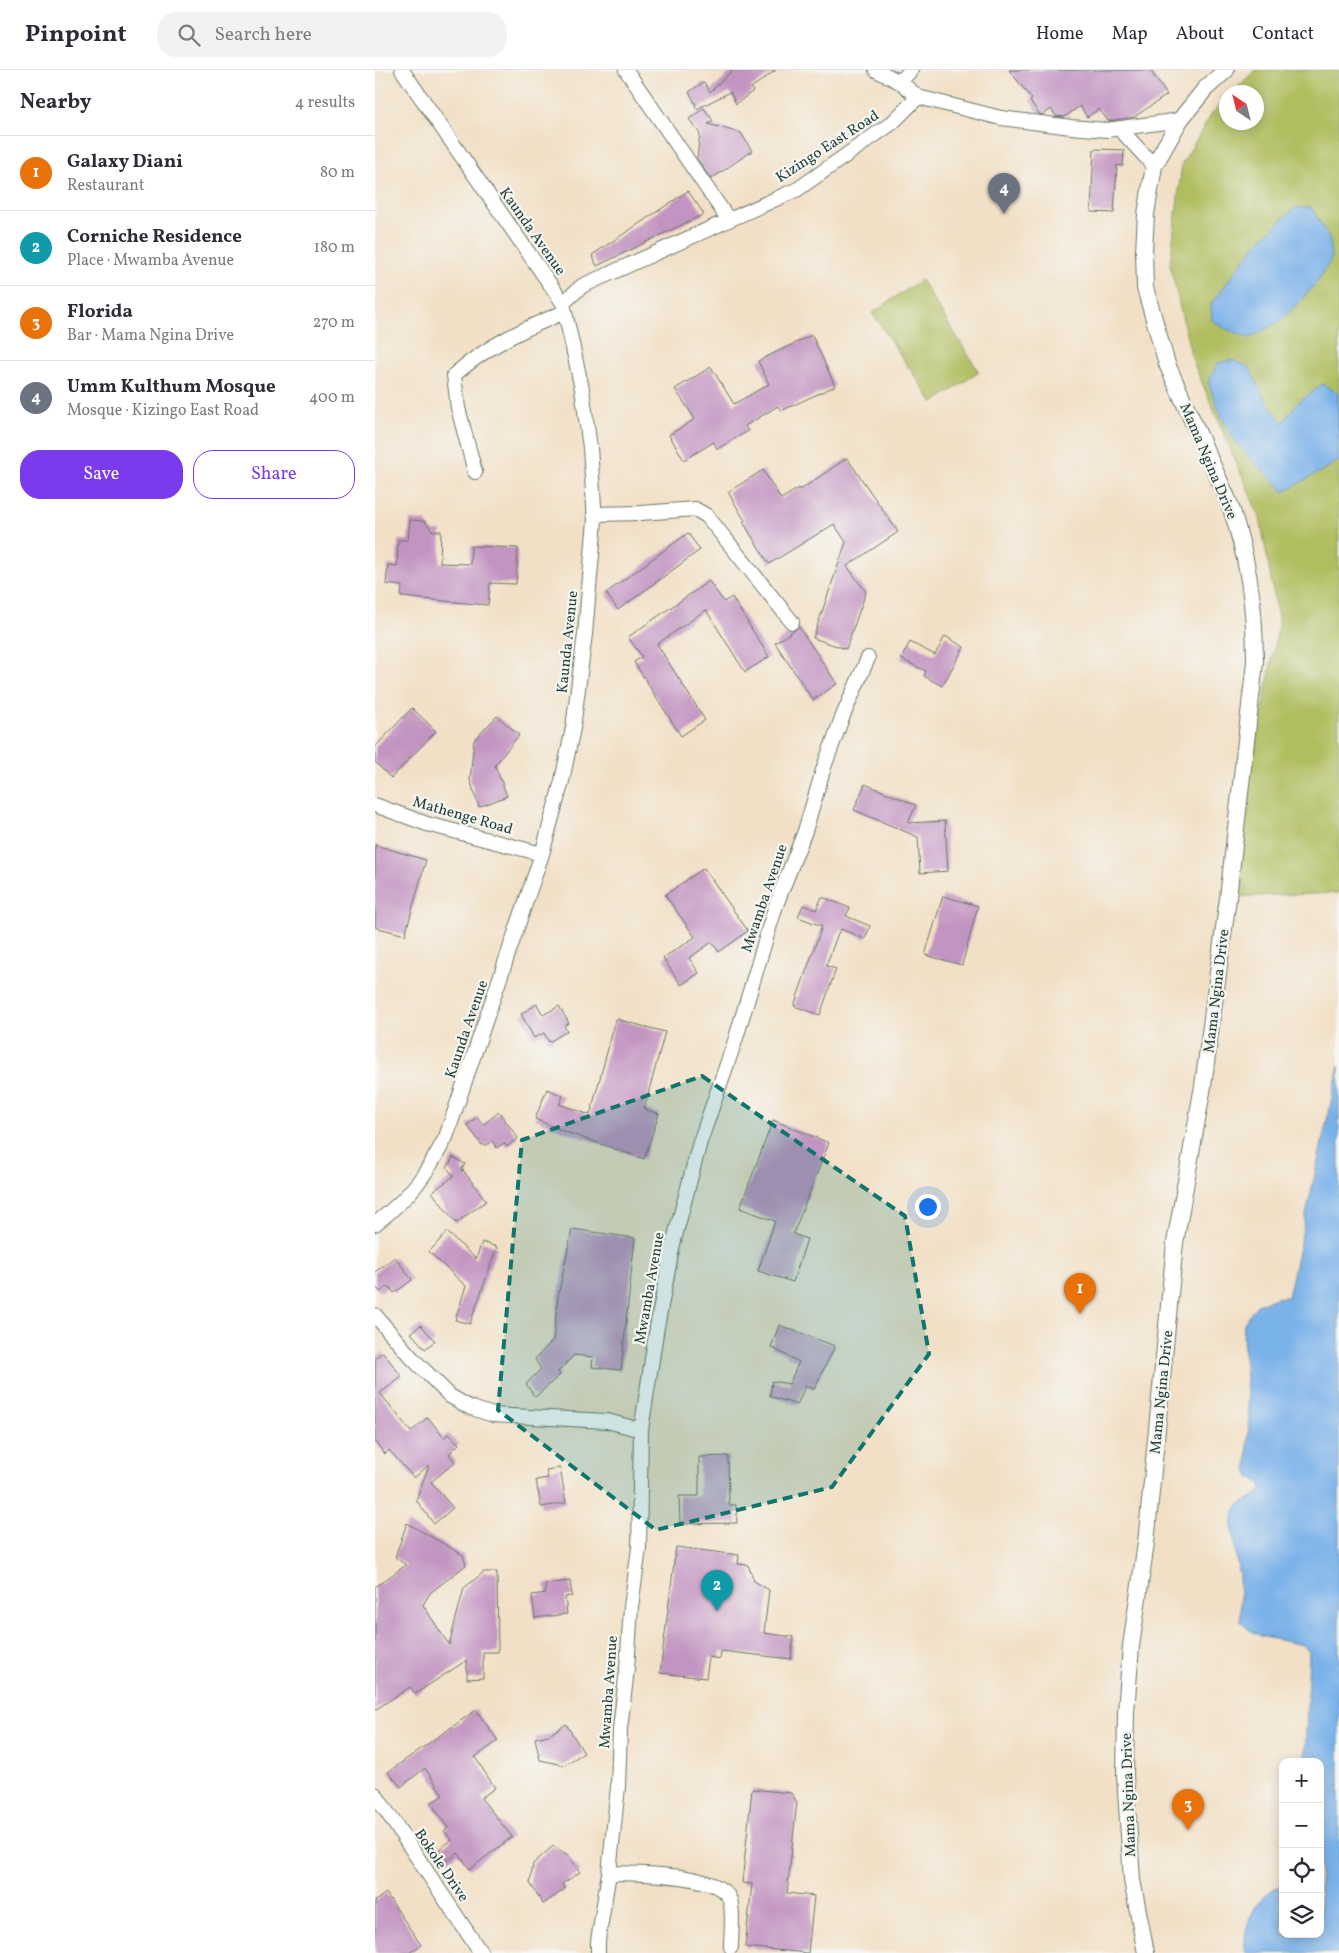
<!DOCTYPE html>
<html lang="en">
<head>
<meta charset="utf-8">
<style>
  :root { --surface:#fff; --page:#f2f2f3; --text:#2b2b33; --muted:#7c7c81; --line:#e1e1e2; --accent:#7c3aed }
  body { margin:0; font-family:Vollkorn,serif; background:var(--page); color:var(--text) }
  .controls { position:absolute; right:15px; bottom:15px; display:grid; overflow:hidden; border-radius:10px; box-shadow:0 2px 12px #0003 }
  .controls button { width:45px; height:45px; display:grid; place-items:center; padding:0; border:0; border-bottom:1px solid var(--line); background:var(--surface); color:var(--text); font:25px sans-serif }
  .compass { position:absolute; left:844px; top:15px; width:45px; height:45px; border-radius:50%; background:var(--surface); box-shadow:0 2px 12px #0003; rotate:325deg }
  .you { position:absolute; left:552px; top:1136px; width:18px; height:18px; margin:-12px; border:4px solid #fff; border-radius:50%; background:#1a73e8; box-shadow:0 0 0 8px #1a73e833 }
  .badge { display:grid; place-items:center; width:32px; height:32px; border-radius:50%; background:var(--accent); color:#fff; font-size:16px; font-weight:700 }
  .pin { position:absolute; translate:-50% -41px; filter:drop-shadow(0 1px 2px #0008) }
  .pin::after { content:''; position:absolute; top:26px; width:18px; height:15px; background:inherit; clip-path:polygon(0 0,100% 0,50% 100%) }
  .list { margin:0; padding:0; list-style:none }
  h2 { display:flex; justify-content:space-between; align-items:center; height:65px; margin:0; padding:0 20px; font-size:21px }
  h2 small { font-size:16px; font-weight:400; color:var(--muted) }
  .list li { display:grid; grid-template-columns:32px 1fr auto; gap:15px; align-items:center; box-sizing:border-box; height:75px; padding:0 20px; border-top:1px solid var(--line) }
  .list b { display:block; font-size:19px; white-space:nowrap }
  .list p { margin:0; font-size:16px; white-space:nowrap; color:var(--muted) }
  .list em { font-size:16px; font-style:normal; color:var(--muted) }
  .actions { display:flex; gap:10px; padding:15px 20px }
  .actions a { flex:1; padding:11px 0; border:1px solid var(--accent); border-radius:20px; text-align:center; font-size:18px; color:var(--accent) }
  .actions .main { background:var(--accent); color:#fff }
  .icon { flex:none; width:28px; height:28px; fill:none; stroke:currentColor; stroke-width:2; stroke-linecap:round; stroke-linejoin:round }
  .map { position:relative; flex:none; width:964px; height:1883px; overflow:hidden }
  header { display:flex; align-items:center; gap:30px; box-sizing:border-box; height:70px; padding:0 25px; background:var(--surface); border-bottom:1px solid var(--line) }
  header strong { font-size:24px }
  nav { display:flex; gap:28px; margin-inline-start:auto; font-size:18px }
  .search { width:350px; height:45px; background:var(--page); display:flex; align-items:center; gap:12px; box-sizing:border-box; padding:0 18px; border-radius:20px; color:var(--muted); font-size:19px }
  main { display:flex }
  aside { flex:1; background:var(--surface) }
  .map>svg:first-child { display:block }
</style>
</head>
<body>
<header>
<strong>Pinpoint</strong>
<div class="search"><svg class="icon" aria-label="search" viewBox="0 0 24 24"><circle cx="10" cy="10" r="6"/><path d="M15 15l6 6"/></svg>Search here</div>
<nav><a>Home</a><a>Map</a><a>About</a><a>Contact</a></nav>
</header>
<main>
<aside>
<h2>Nearby<small>4 results</small></h2>
<ul class="list">
<li><span class="badge" style="background:#e8710a">1</span><div><b>Galaxy Diani</b><p>Restaurant</p></div><em>80 m</em></li>
<li><span class="badge" style="background:#0f9aa8">2</span><div><b>Corniche Residence</b><p>Place · Mwamba Avenue</p></div><em>180 m</em></li>
<li><span class="badge" style="background:#e8710a">3</span><div><b>Florida</b><p>Bar · Mama Ngina Drive</p></div><em>270 m</em></li>
<li><span class="badge" style="background:#6b7280">4</span><div><b>Umm Kulthum Mosque</b><p>Mosque · Kizingo East Road</p></div><em>400 m</em></li>
</ul>
<div class="actions"><a class="main">Save</a><a>Share</a></div>
</aside>
<div class="map">
<svg width="964" height="1883" viewBox="0 0 964 1883">
  <rect width="100%" height="100%" fill="#f6f6f2"/>
  <filter id="ink" filterUnits="userSpaceOnUse"><feTurbulence type="fractalNoise" baseFrequency=".02" numOctaves="2"/><feDisplacementMap in="SourceGraphic" scale="10" xChannelSelector="R" yChannelSelector="G"/><feConvolveMatrix kernelMatrix="1 2 1 2 8 2 1 2 1" color-interpolation-filters="sRGB"/></filter>
  <filter id="wash" filterUnits="userSpaceOnUse"><feTurbulence type="fractalNoise" baseFrequency=".0096" numOctaves="4" result="noise"/><feDisplacementMap in="SourceGraphic" scale="20" xChannelSelector="R" yChannelSelector="G"/><feGaussianBlur stdDeviation="1.12" result="paint"/><feColorMatrix in="noise" values="0 0 0 0 0 0 0 0 0 0 0 0 0 0 0 0 0 1.4 0 .05"/><feComposite in="paint" operator="in"/></filter>
  <g filter="url(#wash)">
    <rect width="100%" height="100%" fill="#f2e0c6"/>
    <path fill="#b1be60" stroke="#687e4a" d="M880,0H964V823L850,827L904,554L885,448L817,289L795,195L807,94L838,42L851,29L852,52H882V22H858Z
      M546,210L604,302L558,333L497,243Z"/>
    <path fill="#79b1e9" stroke="#4c778e" d="M936,137L955,169L956,190L939,216L907,250L875,268L851,259L837,250L836,234L880,175L919,138Z
      M857,290L874,297L890,329L908,353L921,334L948,314L963,323L964,391L909,422C896,406 879,394 866,378C850,360 842,335 833,312L843,293Z
      M964,996V1883H871C865,1858 883,1821 908,1815V1864H945V1692H930L934,1582L928,1575L885,1566L873,1559L866,1552L864,1507L857,1455L859,1442L864,1435L881,1425L887,1419L885,1413L874,1406L872,1397L874,1349L868,1267L869,1253L882,1235L900,1228L913,1227Z"/>
    <g id="blocks">
      <path fill="#c294c1" d="M358,0H401L376,18L378,21L361,34L355,22L322,39L320,36L321,35L314,22L329,12L335,22Z
        M634,0H775L792,25L759,47L733,51L724,39L712,47L705,36L689,47L681,46L676,39L668,45L664,44L655,31L657,29Z
        M329,38L338,51L333,54L366,63L377,81L336,109L322,88L325,64L314,49Z
        M719,79L749,80L748,96L742,95L739,143L716,142Z
        M313,121L329,144L222,196L217,185Z
        M437,265L460,316L406,341L403,336L370,356L373,361L342,379L339,372L309,390L294,365L320,349L300,319L336,297L359,334L394,314L383,291Z
        M472,388L523,462L472,496L491,522L471,579L438,568L471,472L459,454L394,494L368,452L370,451L353,422L388,400L406,429L424,418L425,420Z
        M35,450L50,451L57,461H66L65,493L95,494L96,476L143,478L141,514L115,513L113,535L26,527L27,516L11,514L13,495L22,496L23,470H33Z
        M313,463L325,480L243,540L231,523Z
        M334,511L349,532L357,527L394,587L370,602L331,540L282,574L330,650L306,666L259,592L267,587L253,567Z
        M424,557L462,614L438,630L400,573Z
        M570,566L589,577L567,616L549,606L551,601L526,589L535,572L560,585Z
        M37,638L61,661L16,708L0,692V677Z
        M122,646L144,665L120,695L132,726L104,737L95,710L99,670Z
        M490,714L541,735L533,753L570,751L573,801L545,803L543,767L479,740Z
        M0,775L51,790L30,865L0,857Z
        M329,798L373,861L344,882L337,872L314,888L324,903L306,915L288,888L320,867L290,825Z
        M568,826L603,836L587,895L550,885Z
        M447,827L475,838L471,846L495,856L490,869L466,859L464,863H463L451,896L461,899L445,945L419,936L447,856L423,847L428,835L441,840Z
        M162,934L168,945L184,936L194,953L189,956L192,961L174,972L169,963L159,968L146,944Z
        M241,949L290,962L269,1039L284,1044L269,1089L188,1061L160,1049L172,1019L188,1026L184,1034L215,1045Z
        M124,1042L143,1068L132,1077L129,1073L122,1078L117,1071L112,1075H107L92,1055L102,1047L108,1055Z
        M398,1050L454,1073L418,1164L432,1169L418,1212L383,1201L400,1151L365,1138Z
        M78,1087L90,1094L86,1101L88,1100L111,1131L81,1153L57,1122L79,1106L72,1098Z
        M197,1159L260,1168L246,1300L217,1297L218,1287L199,1285L183,1302L185,1305L160,1327L151,1314L166,1299L160,1289L178,1270L183,1227Z
        M72,1162L101,1189L107,1172L122,1177L95,1254L80,1250L91,1216L54,1182Z
        M20,1187L37,1210L19,1223L14,1216L5,1222L0,1216V1202Z
        M46,1255L60,1271L50,1279L36,1263Z
        M404,1255L460,1276L439,1319L430,1316L422,1335L395,1326L397,1311L414,1314L424,1292L396,1277Z
        M8,1282L27,1307L5,1323L36,1362L53,1347L69,1368L73,1363L84,1374L74,1384L80,1392L56,1412L78,1438L59,1454L41,1430L54,1395L39,1408L14,1380L10,1384L0,1372V1288Z
        M353,1386L354,1435H361L362,1453L305,1454L304,1426H324V1387Z
        M185,1398L191,1433L166,1437L161,1410L173,1408L171,1400Z
        M32,1453L88,1485L91,1495L55,1523L48,1535L74,1575L89,1518L109,1502H122L123,1582H108V1608L92,1609V1590L40,1624L35,1617L0,1640V1517L31,1495L20,1487Z
        M301,1477L364,1485L363,1494L373,1495L379,1511L394,1520L389,1563L418,1567L416,1589L346,1581L345,1589L334,1587L331,1608L285,1603Z
        M195,1511L197,1526L190,1527L192,1544L160,1548L157,1525L171,1523L170,1514Z
        M101,1640L123,1671L100,1687L120,1718L106,1728L137,1767L95,1799L83,1783L73,1791L64,1779L77,1770L69,1761L73,1758L56,1733L68,1725L50,1698L26,1717L13,1702Z
        M191,1654L209,1683L189,1695L165,1690L160,1668L174,1665Z
        M377,1719L416,1723L422,1732L412,1823L439,1826L433,1883L370,1877L377,1814L367,1813Z
        M178,1776L193,1785L205,1802L187,1814L190,1819L168,1834L155,1813L158,1794Z
        M11,1823L46,1875L34,1883H0V1831Z"/>
    </g>
  </g>
  <g filter="url(#ink)">
    <use href="#blocks" fill-opacity="0" stroke="#697667" stroke-width="1"/>
    <g fill="none" stroke-linecap="round" stroke-linejoin="round">
      <defs>
        <path id="minor" d="M251,0L353,149
          M501,0L525,12L543,27
          M525,12L536,0
          M745,59L779,96
          M188,233L207,216L423,119L517,53L543,27L626,48L696,57L732,60L805,50
          M100,402L83,338L79,305C112,276 150,258 190,242
          M219,444L266,443L320,439L332,446L417,552
          M0,735L52,754L167,784
          M0,1154C36,1126 50,1107 71,1067L167,784L187,711L198,658L210,564L220,450L215,378L207,319L188,233L27,0
          M0,1245L36,1287L75,1326L94,1337L118,1345L232,1351L266,1360
          M0,1724L106,1883
          M234,1803C259,1804 346,1802 355,1830C359,1844 356,1862 356,1877
          M223,1883V1871L234,1803L243,1717L245,1659L252,1599L256,1537L264,1478L266,1360L282,1257L298,1174L325,1072L360,971L401,835L430,761L449,697L467,648L493,588"/>
        <path id="tertiary" d="M771,1883L757,1810L750,1706L751,1642L756,1576L771,1473L800,1173L828,1016L853,828L880,592C880,534 873,487 854,432L792,294L770,218L769,182L771,144L779,96L805,50L830,19L851,0"/>
      </defs>
      <use href="#minor" stroke="#697667" stroke-width="16"/>
      <use href="#tertiary" stroke="#697667" stroke-width="18"/>
      <use href="#minor" stroke="#fff" stroke-width="14"/>
      <use href="#tertiary" stroke="#fff" stroke-width="16"/>
    </g>
  </g>
  <path fill="#0f766e" fill-opacity="0.2" stroke="#0f766e" stroke-width="4" stroke-dasharray="10 6" stroke-linejoin="round" d="M327,1006L530,1146L554,1284L457,1417L281,1460L123,1340L147,1070Z"/>
  <g text-anchor="middle" stroke-width="4.5" stroke-linejoin="round" paint-order="stroke">
    <g font-size="15" fill="#1f3d34" stroke="#f6f6f2">
      <text transform="translate(452 76) rotate(-33)" y="5">Kizingo East Road</text>
      <text transform="translate(158 161) rotate(55)" y="5">Kaunda Avenue</text>
      <text transform="translate(834 391) rotate(67)" y="5">Mama Ngina Drive</text>
      <text transform="translate(192 572) rotate(-84)" y="5">Kaunda Avenue</text>
      <text transform="translate(88 745) rotate(16)" y="5">Mathenge Road</text>
      <text transform="translate(389 828) rotate(-71)" y="5">Mwamba Avenue</text>
      <text transform="translate(841 921) rotate(-83)" y="5">Mama Ngina Drive</text>
      <text transform="translate(91 959) rotate(-71)" y="5">Kaunda Avenue</text>
      <text transform="translate(274 1218) rotate(-80)" y="5">Mwamba Avenue</text>
      <text transform="translate(786 1322) rotate(-84)" y="5">Mama Ngina Drive</text>
      <text transform="translate(233 1622) rotate(-86)" y="5">Mwamba Avenue</text>
      <text transform="translate(753 1725) rotate(-92)" y="5">Mama Ngina Drive</text>
      <text transform="translate(67 1795) rotate(56)" y="5">Bokole Drive</text>
    </g>
  </g>
</svg>
<div class="controls">
<button>+</button>
<button>−</button>
<button><svg class="icon" aria-label="locate" viewBox="0 0 24 24"><circle cx="12" cy="12" r="6"/><path d="M12 2v4M12 18v4M2 12h4M18 12h4"/></svg></button>
<button><svg class="icon" aria-label="layers" viewBox="0 0 24 24"><path d="M12 4l9 5-9 5-9-5zM3 14l9 5 9-5"/></svg></button>
</div>
<svg class="compass" viewBox="-18 -18 36 36"><path d="M0-13l5 13h-10z" fill="#e53935"/><path d="M0 13l5-13h-10z" fill="#7c7c81"/></svg>
<div class="you"></div>
<div class="pin badge" style="left:705px;top:1244px;background:#e8710a">1</div>
<div class="pin badge" style="left:342px;top:1541px;background:#0f9aa8">2</div>
<div class="pin badge" style="left:813px;top:1760px;background:#e8710a">3</div>
<div class="pin badge" style="left:629px;top:144px;background:#6b7280">4</div>
</div>
</main>
</body>
</html>
